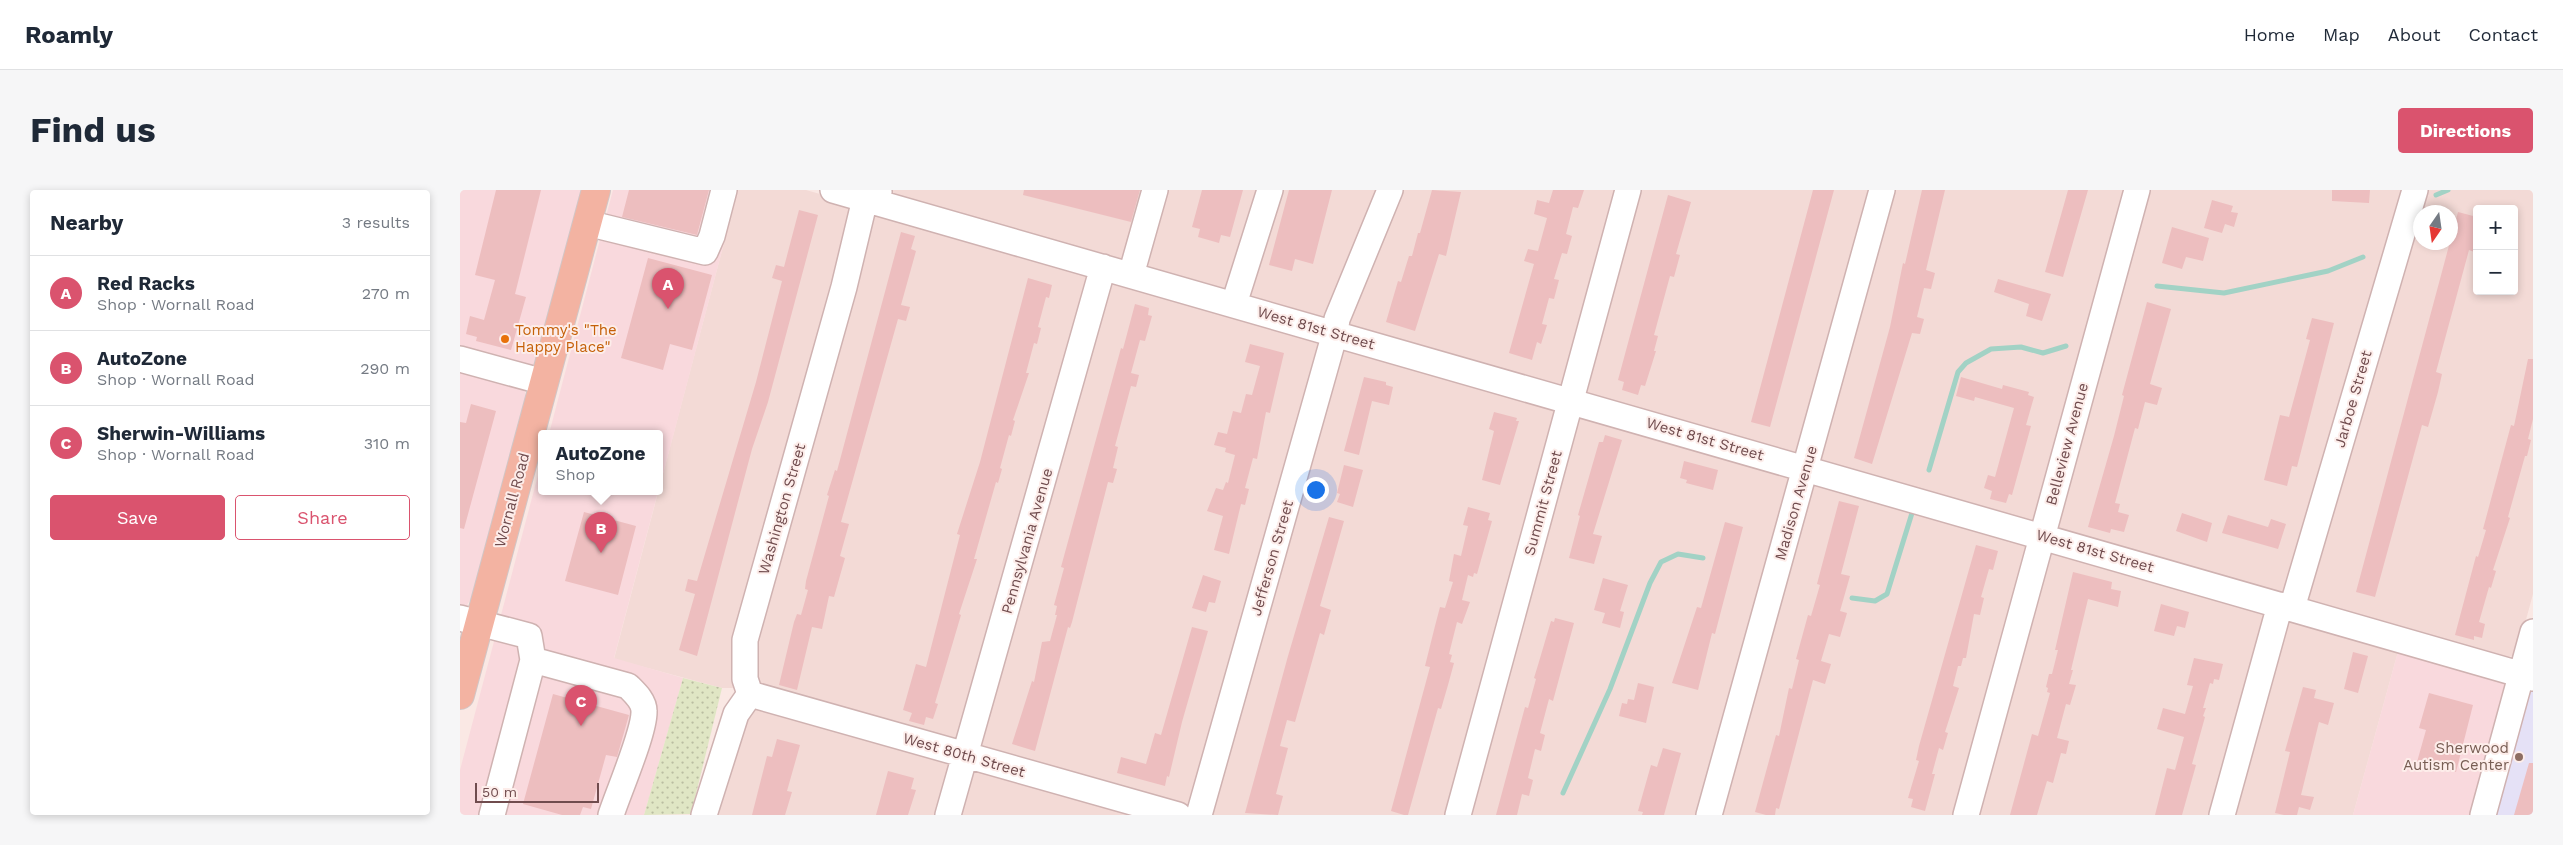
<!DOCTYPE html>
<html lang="en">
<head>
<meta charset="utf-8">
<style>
  :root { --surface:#fff; --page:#f6f6f7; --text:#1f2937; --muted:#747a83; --line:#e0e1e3; --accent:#da536e }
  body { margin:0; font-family:"Work Sans",sans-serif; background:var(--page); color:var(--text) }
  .controls { position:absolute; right:15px; top:15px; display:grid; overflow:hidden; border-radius:5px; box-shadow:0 2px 8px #0003 }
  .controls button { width:45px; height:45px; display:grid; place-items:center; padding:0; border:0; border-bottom:1px solid var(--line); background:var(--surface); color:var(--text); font:25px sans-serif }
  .compass { position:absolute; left:1953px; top:15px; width:45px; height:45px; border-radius:50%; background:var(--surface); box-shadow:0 2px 8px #0003; rotate:193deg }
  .scale { position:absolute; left:15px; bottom:12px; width:124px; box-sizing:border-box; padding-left:5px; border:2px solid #704c4e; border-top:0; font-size:14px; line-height:18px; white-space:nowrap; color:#704c4e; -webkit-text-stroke:4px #fdedea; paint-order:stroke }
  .you { position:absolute; left:855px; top:299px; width:18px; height:18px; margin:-12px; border:4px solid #fff; border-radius:50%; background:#1a73e8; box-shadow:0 0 0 8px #1a73e833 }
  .badge { display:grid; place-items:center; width:32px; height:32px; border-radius:50%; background:var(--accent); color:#fff; font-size:16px; font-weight:700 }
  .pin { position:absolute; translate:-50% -41px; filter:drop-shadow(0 1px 2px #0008) }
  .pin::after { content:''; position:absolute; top:26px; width:18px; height:15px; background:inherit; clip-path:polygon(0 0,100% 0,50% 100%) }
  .popup { position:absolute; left:78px; top:240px; width:125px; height:65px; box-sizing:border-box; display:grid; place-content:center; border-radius:5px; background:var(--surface); filter:drop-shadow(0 1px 4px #0005); font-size:16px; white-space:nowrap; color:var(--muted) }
  .popup b { font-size:19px; color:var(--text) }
  .popup::after { content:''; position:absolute; left:50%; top:100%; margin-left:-10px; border:10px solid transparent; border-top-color:var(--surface) }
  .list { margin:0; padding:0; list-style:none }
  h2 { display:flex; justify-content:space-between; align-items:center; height:65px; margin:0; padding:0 20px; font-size:21px }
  h2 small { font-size:16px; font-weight:400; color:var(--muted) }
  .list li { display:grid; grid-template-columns:32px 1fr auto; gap:15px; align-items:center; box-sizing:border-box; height:75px; padding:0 20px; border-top:1px solid var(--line) }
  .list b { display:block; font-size:19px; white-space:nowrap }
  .list p { margin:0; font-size:16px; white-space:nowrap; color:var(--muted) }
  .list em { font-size:16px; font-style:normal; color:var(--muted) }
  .actions { display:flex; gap:10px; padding:15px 20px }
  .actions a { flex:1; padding:11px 0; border:1px solid var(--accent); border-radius:5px; text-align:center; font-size:18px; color:var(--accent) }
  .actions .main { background:var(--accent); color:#fff }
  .map { position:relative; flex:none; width:2073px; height:625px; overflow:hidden; border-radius:5px }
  header { display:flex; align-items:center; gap:30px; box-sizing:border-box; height:70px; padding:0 25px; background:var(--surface); border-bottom:1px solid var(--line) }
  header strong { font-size:24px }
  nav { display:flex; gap:28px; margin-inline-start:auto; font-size:18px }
  .intro { display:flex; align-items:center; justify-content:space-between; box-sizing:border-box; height:120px; padding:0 30px }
  h1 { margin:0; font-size:35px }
  .button { padding:12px 22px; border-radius:5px; background:var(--accent); color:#fff; font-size:18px; font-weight:700 }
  main { display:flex; gap:30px; padding:0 30px }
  aside { flex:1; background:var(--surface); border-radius:5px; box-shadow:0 2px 8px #0003 }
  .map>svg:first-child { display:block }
</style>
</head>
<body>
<header>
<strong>Roamly</strong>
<nav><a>Home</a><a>Map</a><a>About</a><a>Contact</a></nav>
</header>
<div class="intro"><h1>Find us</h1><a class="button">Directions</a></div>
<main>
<aside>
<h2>Nearby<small>3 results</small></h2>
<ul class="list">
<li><span class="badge">A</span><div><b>Red Racks</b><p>Shop · Wornall Road</p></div><em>270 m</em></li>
<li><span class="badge">B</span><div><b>AutoZone</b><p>Shop · Wornall Road</p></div><em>290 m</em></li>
<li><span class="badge">C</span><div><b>Sherwin-Williams</b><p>Shop · Wornall Road</p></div><em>310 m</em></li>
</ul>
<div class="actions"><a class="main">Save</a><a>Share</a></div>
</aside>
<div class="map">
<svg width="2073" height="625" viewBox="0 0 2073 625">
  <defs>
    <pattern id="grass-dots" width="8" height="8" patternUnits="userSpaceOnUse" patternTransform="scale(1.25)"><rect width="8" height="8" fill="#e0e6c4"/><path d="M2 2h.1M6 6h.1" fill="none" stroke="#babda1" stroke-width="1.8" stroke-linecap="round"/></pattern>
  </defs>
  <rect width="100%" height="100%" fill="#fae8e4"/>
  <path fill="#f3dad6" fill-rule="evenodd" d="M278,0H346L1084,212L1094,220L1095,230L986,625H741L295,498H262L154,469Z
    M411,0H921L865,128H859Z
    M939,0H2073V404L2058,459L2053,466L2042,468L892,139L888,131ZM2017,19H2054V101H2017ZM1960,22H1990V52H1960Z
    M1122,223L1939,458L1893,625H1006L1110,240Z
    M302,516L689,625H258L290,523Z"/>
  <path fill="#f9d9dd" d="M0,0H123L73,179L0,159Z
    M153,0H278L200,296V244H89Z
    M0,180L63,197L66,206L12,407L7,415L0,417Z
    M82,270V302H198L154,468L223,488L184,625H0V580Z
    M1939,458L2045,491L2046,500L2013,625H1893Z"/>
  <path fill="#e5e1f6" d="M2073,497V625H2031L2068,499Z"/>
  <path fill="url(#grass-dots)" d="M223,488L262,498L231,624L184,625Z"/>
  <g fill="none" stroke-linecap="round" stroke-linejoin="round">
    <path stroke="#a2d2c5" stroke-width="5" d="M1976,5L1988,0
      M1697,96L1764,103L1868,81L1903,67
      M1469,280L1498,182L1506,173L1531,159L1561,157L1583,163L1606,156
      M1392,408L1415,411L1427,404L1452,323
      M1103,603L1150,499L1190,393L1201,372L1218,364L1243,368"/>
  </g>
  <path fill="#edbebf" d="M36,0H81L55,104L66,107L51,160L16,151L17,147L6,144L10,126L24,130L35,90L15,85Z
    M169,0H249L237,45L162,27Z
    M564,0H680L671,32L563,5Z
    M742,0H783L770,47L761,45L759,53L738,47L740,39L732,37Z
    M829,0H872L853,74L835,69L832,81L809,75Z
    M972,0L1001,2L986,66L979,64L955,141L926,132L938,91L941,92L949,66H952L958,43H960Z
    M1093,0H1124L1118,18L1113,17L1106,44L1112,46L1107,64L1102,63L1094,89L1099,90L1094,109L1089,108L1082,134L1087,135L1081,154L1077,152L1072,170L1049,163L1074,74L1064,71L1068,59L1078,61L1087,28L1074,24L1077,10L1089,13Z
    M1353,0H1374L1310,237L1291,232Z
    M1462,0H1485L1466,80L1475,83L1471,99L1464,98L1457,127L1464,129L1460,144L1452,143L1412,274L1394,268L1430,137L1443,73L1445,74Z
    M1608,0H1628L1603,87L1585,82Z
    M1872,0H1910L1909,13L1872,11Z
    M1208,5L1231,12L1216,64L1220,65L1214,87L1210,86L1194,145L1198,146L1194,161H1196L1185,196L1181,195L1178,205L1162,200L1164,192L1158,190Z
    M1752,10L1773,16L1771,22L1778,23L1774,37L1765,34L1762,43L1744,38Z
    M339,20L358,25L308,212L292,259L237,466L219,460L235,404L225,401L228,389L237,391L296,192L322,91L312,88L316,75L324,77Z
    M1998,22L2017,27V63L2009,60L1976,182L1982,184L1978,202L1968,237L1962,235L1915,407L1896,402Z
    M1712,37L1749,48L1743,71L1726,67L1722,79L1702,73Z
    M441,42L455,46L451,59L456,61L441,115L450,117L446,131L438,129L381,332L389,334L380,366L385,368L374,407L369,406L362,439L352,437L337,500L319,495L334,432L337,424L341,425L348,400L345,399L346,391L369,306L367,305L375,280L377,281Z
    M188,68L252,85L232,160L210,154L203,180L161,168Z
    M568,88L592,95L589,108L586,107L578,137L581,138L577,154L574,153L566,183H569L553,230L555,231L551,246L549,245L540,278L542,279L538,293L536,292L514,369H517L499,424L501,425L475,513L478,514L473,529L466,527L464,535L449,531L452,523L443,520L456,474L466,477L500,345L497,344L520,272Z
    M1538,89L1591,104L1582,131L1566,126L1569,114L1534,102Z
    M1687,112L1711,119L1690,194L1702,198L1697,215L1685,212L1678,239L1675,238L1655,313L1660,314L1658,322L1669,325L1664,342L1651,339L1650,343L1628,337L1654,246L1664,206L1662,205Z
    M675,114L689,118L688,125L692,126L685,151L680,150L671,183L679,185L676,197L671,196L655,256L658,257L653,278L657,279L653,293L648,292L612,432L610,438L608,437L575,561L552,554L572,491L574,492L582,452L590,451L597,425H595L597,416L594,415L604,378L601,377L661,158L663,159Z
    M1852,128L1874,133L1837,277L1832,276L1827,296L1804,290L1820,225L1829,227L1850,150L1846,149Z
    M790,154L824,163L810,223L806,222L797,269L793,268L785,298L789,299L785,315L781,314L769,364L754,360L763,326L747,321L756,298L763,300L766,292L768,293L775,265L765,262L766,258L754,255L758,242L767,244L773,221L781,223L786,204L792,205L800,176L785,172Z
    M2068,169H2073V229L2068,249L2071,250L2067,266H2065L2048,327L2050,328L2033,380L2036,381L2031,398L2029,397L2019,432L2025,434L2022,448L2014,446V450L1995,445L2016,366L2018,367L2026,340L2023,339L2051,235L2054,236Z
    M904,187L926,192V195L933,197L929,215L912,211L899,265L884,261Z
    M1501,187L1542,199L1543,195L1569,202L1568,205L1574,207L1566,235L1571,236L1552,305L1549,304L1546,313L1530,309L1532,301L1524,298L1528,285L1535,287L1554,218L1515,207L1514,211L1496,206Z
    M11,214L36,221L4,339L0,338V232L6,233Z
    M1034,222L1057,228L1056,231H1059L1040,295L1022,290L1034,241L1029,239Z
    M1145,245L1162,250L1133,344L1142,346L1134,374L1109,368L1120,326L1118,325L1139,252H1143Z
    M1224,271L1258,280L1253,300L1226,293L1227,290L1220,288Z
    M884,275L903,280L893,317L877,312L880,304L877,303Z
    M1379,311L1399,316L1381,384L1390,386L1380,421L1387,423L1380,447L1369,444L1361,471L1371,474L1365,494L1353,490L1319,619L1316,618L1315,625H1306L1295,622L1316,545L1319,546L1329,498L1332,499L1339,470L1336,469L1348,425L1351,426L1360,395L1357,394Z
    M1008,317L1030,323L1028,330L1032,331L1017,384L1014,383L1013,387L1008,385L1002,410L1010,412L1002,434L997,432L989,464L992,465L990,472L994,473L988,495L981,519L978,518L948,625H944L931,621L970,477L965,476L975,436L980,417L985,418L993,392L989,391L994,364L1001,366L1008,336L1003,335Z
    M124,322L176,336L158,405L105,391Z
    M1722,323L1752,333L1747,352L1716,341Z
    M1768,325L1808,337L1811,329L1826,334L1818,359L1762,343Z
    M869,327L884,331L860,416L871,420L864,445L860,443L835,532L827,530L820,556L828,558L816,604L823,606L818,625L785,623L828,466Z
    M1265,332L1283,337L1255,444L1252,443L1238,500L1212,493L1237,417L1241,418Z
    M1516,355L1538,361L1533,380L1529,379L1521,407L1524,408L1520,425L1514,424L1506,468H1503L1501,476H1498L1493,496L1499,498L1485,542L1488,543L1483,560L1479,558L1472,584H1475L1465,621L1451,617L1453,609L1448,608L1459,571L1456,570L1459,556Z
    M1613,382L1652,392L1651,399L1661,401L1658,417L1628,409L1611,480H1613L1609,494L1616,495L1610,515L1606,514L1597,548L1609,551L1606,564L1601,563L1593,593L1587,591L1577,625H1550L1572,544L1578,546L1590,503L1587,502L1588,498L1586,497L1589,484H1592L1598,460H1595Z
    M743,385L761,391L755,413L749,412L746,422L732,418Z
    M1143,388L1168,395L1160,421L1164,422L1160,438L1142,433L1145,423L1134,420Z
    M1701,414L1729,422L1725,438L1717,436L1714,446L1694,441Z
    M1095,428L1114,433L1093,511L1089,509L1080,543L1085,545L1081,561L1075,559L1068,588L1073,590L1069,606L1062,604L1057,625H1036L1065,517L1068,518L1076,489L1074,488L1078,475L1091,431L1094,432Z
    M732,437L748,441L722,532L709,587L707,586L705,596L657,583L661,567L686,574L695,543L701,545Z
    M1893,462L1908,466L1898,503L1884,499Z
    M1734,468L1763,474L1759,490L1754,489L1753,494L1750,493L1743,518H1746L1743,526L1745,527L1732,574L1736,575L1722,625H1695L1707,578L1715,580L1724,547L1697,539L1703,518L1725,524L1733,496L1727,495Z
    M1178,493L1194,497L1186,533L1159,526L1162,513L1167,514L1168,509L1174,510Z
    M1843,497L1856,500L1854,508L1874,513L1868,535L1859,532L1841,605L1854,607L1850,620L1839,617L1837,625H1824L1815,623L1830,562L1825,561Z
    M1969,503L2013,515L1996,582L1957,572L1966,540L1959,538Z
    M93,504L169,525L157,567L146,565L131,619L123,617L120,625H102L63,614Z
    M317,549L340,555L327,601L332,602L325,625H292L307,566L312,567Z
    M1203,558L1221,563L1204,625H1182L1183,622L1178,621L1191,575L1197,577Z
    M2069,573H2073V625H2054Z
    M428,581L454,588L451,599L456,600L448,625H416Z"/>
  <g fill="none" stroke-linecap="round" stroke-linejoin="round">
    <defs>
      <path id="minor" d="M373,0L2073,488
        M127,33L245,62L252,46L264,0
        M671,85L695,0
        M774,114L810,0
        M0,169L84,192
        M1832,418L1955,0
        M0,428L69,446L73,470L32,625
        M73,470L168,496C175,503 184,511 184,521C185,541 158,603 151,625
        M290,504L718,625
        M244,625L276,524L290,504L285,489V450L384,97L405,9L419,2
        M488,625L643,77
        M739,625L875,143L877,129L930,0
        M998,625L1168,0
        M1249,625L1422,0
        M1506,625L1677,0
        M1762,625L1820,415
        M2023,625L2073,442"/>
      <path id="major" d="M0,505L136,0"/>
    </defs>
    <use href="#minor" stroke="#cfb2b1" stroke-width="28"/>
    <use href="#major" stroke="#d1c6c6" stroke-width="30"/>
    <use href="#minor" stroke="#fff" stroke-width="25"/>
    <use href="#major" stroke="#f3b3a2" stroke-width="28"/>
  </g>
  <circle fill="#e8710a" stroke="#fdedea" stroke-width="2" cx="45" cy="149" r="5"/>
  <circle fill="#8d6e63" stroke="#fdedea" stroke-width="2" cx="2059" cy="567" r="5"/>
  <g text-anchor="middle" stroke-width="4" stroke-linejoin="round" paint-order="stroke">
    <g font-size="15" fill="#704c4e" stroke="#fdedea">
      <text transform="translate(856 138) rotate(16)" y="5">West 81st Street</text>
      <text transform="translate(1893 209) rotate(-74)" y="5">Jarboe Street</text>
      <text transform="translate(1245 249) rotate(16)" y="5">West 81st Street</text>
      <text transform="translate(1607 254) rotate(-75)" y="5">Belleview Avenue</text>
      <text transform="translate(52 310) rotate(-75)" y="5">Wornall Road</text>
      <text transform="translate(1083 313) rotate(-75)" y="5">Summit Street</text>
      <text transform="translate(1336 313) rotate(-74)" y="5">Madison Avenue</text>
      <text transform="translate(322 319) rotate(-74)" y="5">Washington Street</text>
      <text transform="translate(567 351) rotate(-74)" y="5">Pennsylvania Avenue</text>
      <text transform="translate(1635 361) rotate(16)" y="5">West 81st Street</text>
      <text transform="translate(812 368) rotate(-74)" y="5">Jefferson Street</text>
      <text transform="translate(504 565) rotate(16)" y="5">West 80th Street</text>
    </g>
    <g font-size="15" fill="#c56008" stroke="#fdedea" text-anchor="start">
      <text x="55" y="145">Tommy's "The<tspan x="55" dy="17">Happy Place"</tspan></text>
    </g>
    <g font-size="15" fill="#785e54" stroke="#fdedea" text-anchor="end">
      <text x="2049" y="563">Sherwood<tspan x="2049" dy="17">Autism Center</tspan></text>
    </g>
  </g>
</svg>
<div class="controls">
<button>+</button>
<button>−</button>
</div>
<svg class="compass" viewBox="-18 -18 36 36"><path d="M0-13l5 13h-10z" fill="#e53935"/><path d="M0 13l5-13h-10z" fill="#747a83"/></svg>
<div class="scale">50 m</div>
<div class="you"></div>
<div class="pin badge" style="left:208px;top:119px">A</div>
<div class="pin badge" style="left:141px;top:363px">B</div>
<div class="popup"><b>AutoZone</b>Shop</div>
<div class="pin badge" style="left:121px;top:536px">C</div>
</div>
</main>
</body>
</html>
